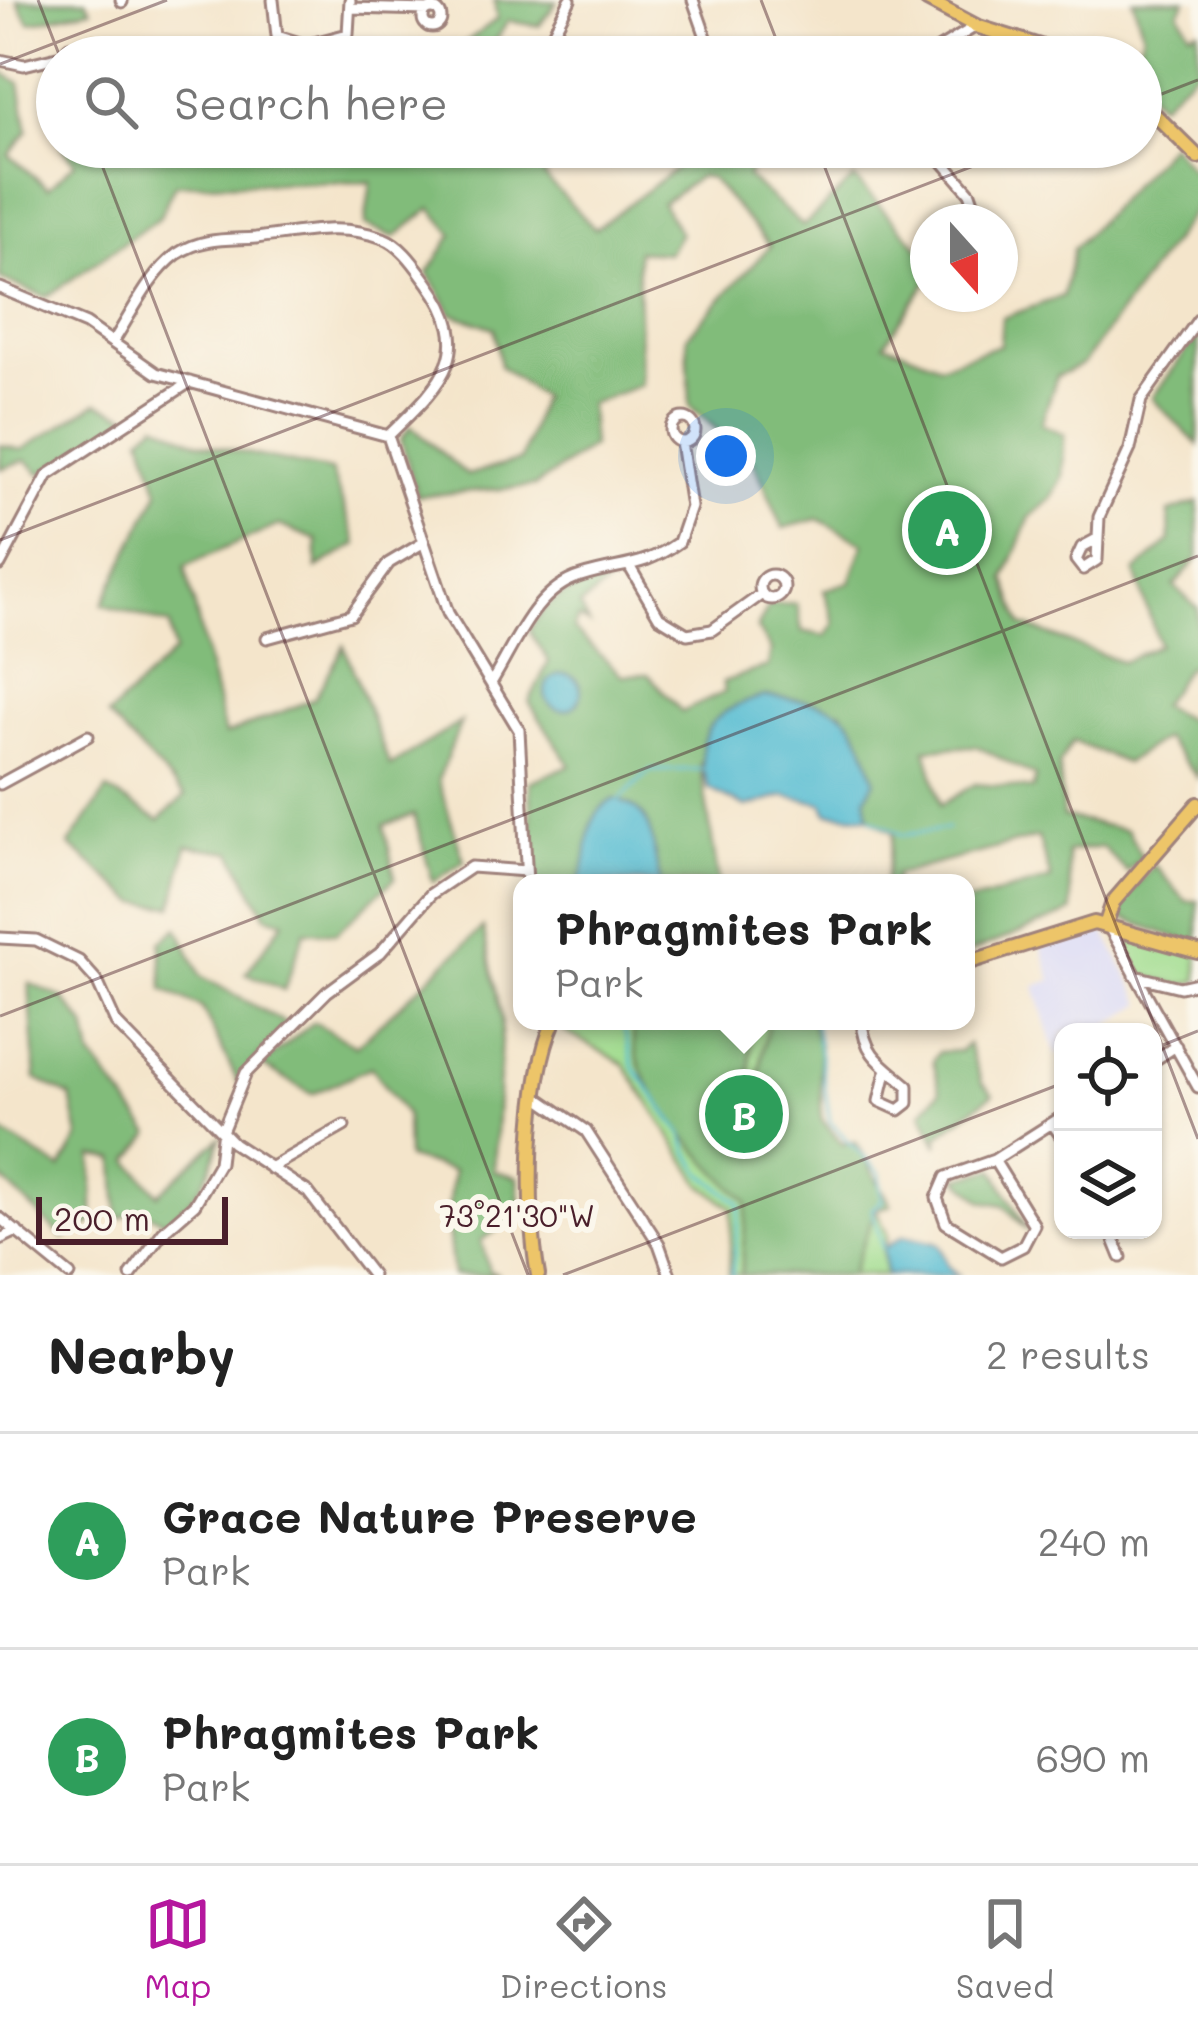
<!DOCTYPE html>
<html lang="en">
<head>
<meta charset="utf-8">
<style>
  :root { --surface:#fff; --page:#f6f6f6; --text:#222; --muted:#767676; --line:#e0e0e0; --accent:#b5179e }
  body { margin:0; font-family:Mali,sans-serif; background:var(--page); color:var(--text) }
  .controls { position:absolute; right:36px; bottom:36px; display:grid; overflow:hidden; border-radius:24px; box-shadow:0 3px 9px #0004 }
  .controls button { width:108px; height:108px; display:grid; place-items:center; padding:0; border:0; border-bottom:3px solid var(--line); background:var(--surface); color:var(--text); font:60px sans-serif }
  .compass { position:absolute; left:910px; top:204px; width:108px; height:108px; border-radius:50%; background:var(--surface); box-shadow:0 3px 9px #0004; rotate:159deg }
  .scale { position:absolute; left:36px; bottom:30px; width:192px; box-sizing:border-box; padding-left:12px; border:6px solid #4a1f2b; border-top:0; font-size:33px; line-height:42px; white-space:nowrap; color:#4a1f2b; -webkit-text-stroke:9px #fbf7ec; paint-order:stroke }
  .you { position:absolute; left:726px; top:456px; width:42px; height:42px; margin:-30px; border:9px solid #fff; border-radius:50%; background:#1a73e8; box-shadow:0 0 0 18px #1a73e833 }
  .badge { display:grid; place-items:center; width:78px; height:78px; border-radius:50%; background:var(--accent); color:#fff; font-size:39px; font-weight:700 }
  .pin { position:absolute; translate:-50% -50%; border:6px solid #fff; box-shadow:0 3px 12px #0006 }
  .popup { position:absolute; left:513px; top:874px; width:462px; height:156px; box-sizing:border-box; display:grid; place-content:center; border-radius:24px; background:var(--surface); filter:drop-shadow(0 3px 9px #0005); font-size:39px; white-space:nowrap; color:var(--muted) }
  .popup b { font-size:45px; color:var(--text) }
  .popup::after { content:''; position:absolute; left:50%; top:100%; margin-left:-24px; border:24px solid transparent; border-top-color:var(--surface) }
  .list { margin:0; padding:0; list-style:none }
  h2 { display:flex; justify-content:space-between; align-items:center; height:156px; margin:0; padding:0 48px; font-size:51px }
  h2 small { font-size:39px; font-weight:400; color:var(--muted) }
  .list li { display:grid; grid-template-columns:78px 1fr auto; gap:36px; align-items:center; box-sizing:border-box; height:216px; padding:0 48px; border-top:3px solid var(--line) }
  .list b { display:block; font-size:45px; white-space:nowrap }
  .list p { margin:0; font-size:39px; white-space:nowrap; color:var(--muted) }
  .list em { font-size:39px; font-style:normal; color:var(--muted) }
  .icon { flex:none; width:66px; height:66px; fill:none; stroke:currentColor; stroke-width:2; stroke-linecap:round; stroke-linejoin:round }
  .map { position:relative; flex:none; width:1198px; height:1275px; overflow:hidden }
  .search { position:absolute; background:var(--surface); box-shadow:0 3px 9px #0004; left:36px; right:36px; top:36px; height:132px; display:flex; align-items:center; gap:30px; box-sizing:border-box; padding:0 42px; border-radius:66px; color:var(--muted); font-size:45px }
  .sheet { height:588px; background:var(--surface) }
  nav { display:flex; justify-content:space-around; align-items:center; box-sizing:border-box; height:168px; border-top:3px solid var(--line); background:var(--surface); font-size:33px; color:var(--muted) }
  nav a { display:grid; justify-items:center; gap:6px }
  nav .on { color:var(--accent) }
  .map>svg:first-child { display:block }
</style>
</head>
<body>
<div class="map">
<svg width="1198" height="1275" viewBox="0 0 1198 1275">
  <rect width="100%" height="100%" fill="#fbf7ec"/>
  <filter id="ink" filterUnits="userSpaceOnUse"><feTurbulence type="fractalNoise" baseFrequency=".00833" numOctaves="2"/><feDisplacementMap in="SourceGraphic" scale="24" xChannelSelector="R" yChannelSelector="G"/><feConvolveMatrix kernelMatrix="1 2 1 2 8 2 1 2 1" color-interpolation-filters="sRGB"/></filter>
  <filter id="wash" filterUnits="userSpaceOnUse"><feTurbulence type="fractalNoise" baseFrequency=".004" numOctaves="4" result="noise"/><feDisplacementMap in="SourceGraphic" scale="48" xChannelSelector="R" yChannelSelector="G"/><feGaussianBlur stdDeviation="2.7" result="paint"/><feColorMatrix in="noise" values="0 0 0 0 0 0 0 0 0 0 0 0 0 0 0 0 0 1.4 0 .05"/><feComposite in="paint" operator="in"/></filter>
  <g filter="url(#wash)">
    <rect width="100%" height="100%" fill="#f4e5cb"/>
    <path fill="#d7d7f8" d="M1089,928L1104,932L1143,1004L1097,1032H1063V1052L1056,1056L1035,986L1052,980L1040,944Z"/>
    <path fill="#a2dd90" stroke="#767e5e" stroke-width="3" d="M1124,931L1198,954V981L1181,985L1140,975L1119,939Z
      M569,1021H811L819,1045L822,1120L842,1144L856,1142L891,1205L876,1209L888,1236L883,1250L886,1275H729L732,1208L702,1185L624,1064L564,1031Z"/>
    <path fill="#81bc7a" stroke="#666e52" stroke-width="3" fill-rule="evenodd" d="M17,0H86L91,9L29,23Z
      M494,0L557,2L539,26L508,21L486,57H456L454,51L497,19Z
      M1133,0H1186L1179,12L1190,32L1198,29V68L1160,104L1141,86V57H1136L1143,33Z
      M0,71L20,83L28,131L9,155L48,188L75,163L62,147L380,151L564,147L543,175L595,229L705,147H762L747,177L803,226L854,178L928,257V280L885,343L940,365L1000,345L1002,318L1063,296L1073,249L1170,144L1198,177V205L1083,364L1057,376L1041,424L1064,434L1063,477L1052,498L1030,517L1005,579L1022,625L1122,662L1159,645L1135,572L1170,541L1169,512L1198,502V558L1174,586L1198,609V665L1187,667L1160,706L1198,725V778L1164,738L1125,763L1073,741L1059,764L1063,817L1127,830L1142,857L1127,872L1102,847L1067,852L1072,912L966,954V903L1051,879L1038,837L895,875V883H885L894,833L869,817L842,711L795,699L700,763L719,883H661C649,845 659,811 614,799L578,883H534L530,782L570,765L529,702L549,661L529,631C547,598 575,583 613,580L580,606L589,624L578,618L573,629L622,675L648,674L682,712L725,692L723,682L768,666L771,650L757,629L769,605L797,604L802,631L826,636L835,623L824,590L850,582L864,543L818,519L783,528L754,462L690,406L687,336L770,246L710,178L700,176L662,203L680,233L668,253L637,251L641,385L589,404L592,446L535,486L417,496L401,439L411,426L467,475L521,460L541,397L500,366L494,328L452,314L428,273L453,234L431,208L395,237L365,225L371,182L175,184L159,218L46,297L0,279ZM976,746L1035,776L1033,789L975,784L941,805L926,749Z
      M1198,335V445L1152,398Z
      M97,403L132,417L41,474L26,460L0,469V445L22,450Z
      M157,423L199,443L331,471L357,544L317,568V540L279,525L185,566L225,735L314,699L344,646L390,766L461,722L438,780L464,861L433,882L414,815L384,825L395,878L336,933L305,931L284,990L246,973L284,921L266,916L232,852L187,846L173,906L137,903L69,845L107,790L159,820L185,796L108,716L174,652L169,625L103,604L159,491L142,436Z
      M1154,865L1186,901H1198V945L1121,918L1122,902Z
      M178,928L201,976L287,1024L238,1082L202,1008L163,989L161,942Z
      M483,928L502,1019L494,1171L518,1177L521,1216L481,1240L489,1271L499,1275H453L447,1218L453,1171L407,1158L406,1115L371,1067L312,1094L261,1065L314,1022L356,1046Z
      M29,983L63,998L86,1026L92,1057L151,1134L130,1161L158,1194L220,1138C212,1174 196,1201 165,1222L139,1209L118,1219L115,1159L93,1156V1223L63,1238L0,1177V1131L61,1169L79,1137L71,1097L36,1079Z
      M633,1021L752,1022L750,1073L743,1075L742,1088L756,1091L768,1021H811L819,1045L822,1120L842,1144L856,1142L891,1205L876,1209L851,1275H741L747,1202C703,1156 628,1090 633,1021Z
      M968,1044L982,1083L993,1094L938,1136V1146L922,1112L940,1091L933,1061L939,1052L960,1051Z
      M994,1169L1028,1231L1004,1205L983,1201L958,1178Z"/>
    <path fill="#53bbd1" stroke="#4e6d7e" stroke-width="3" d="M545 692a18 18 0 1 1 36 0a18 18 0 1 1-36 0Z
      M765,696C843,704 854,704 875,780L866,797L869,817L828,813L823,803L785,796L746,807L709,789C690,734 710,710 765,696Z
      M614,799C662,813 648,843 661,883H578C595,851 577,820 614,799Z
      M903,1236L939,1244L948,1266L959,1275H886L883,1249Z"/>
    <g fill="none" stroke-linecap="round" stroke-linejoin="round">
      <path stroke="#53bbd1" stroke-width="3" d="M617,802L650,771L706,769
        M870,818L903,835L947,829
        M622,1021L634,1068L683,1135L688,1151L702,1173L740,1204L732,1275
        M815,1021L830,1122L880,1173L882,1201L872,1209L883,1249"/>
    </g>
  </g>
  <g filter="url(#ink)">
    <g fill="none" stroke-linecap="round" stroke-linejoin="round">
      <defs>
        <path id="minor" d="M121,0L122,2
          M273,0L277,36L306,45L348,34L350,0
          M693,0L713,57
          M350,8L428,10
          M423 18a9 9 0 1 1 18 0a9 9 0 1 1-18 0Z
          M547,45L570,0
          M60,57L69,47L79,57
          M925,57L976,26
          M0,60L24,65L57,57
          M930,147L970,193L980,222
          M0,288L86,324L156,373L388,436L448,613L519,730L527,883
          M113,342C132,313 149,275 177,254C202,237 228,240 256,238C298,233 341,222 383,238C402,245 416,267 428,283C479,353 439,386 388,436
          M671 430a12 12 0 1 1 24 0a12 12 0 1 1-24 0Z
          M1095,540L1082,547L1076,560L1083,569L1097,560L1099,517L1130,449L1141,400L1198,320
          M0,565L48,475L190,382
          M631,569L659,617L687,634L712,630L762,594
          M760 587a12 12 0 1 1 24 0a12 12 0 1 1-24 0Z
          M267,638L351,615L389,563L421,544
          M491,683C515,645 534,590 581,576C622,563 641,569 679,542L691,507L681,442
          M0,784L88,736
          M1109,927L1198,1087
          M0,938L36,940L79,961L97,981L116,1023L233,1143L308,1192L372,1275
          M1135,976L1180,987L1198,983
          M862,1021C864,1056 884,1065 908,1086V1103L899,1110L879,1101L886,1072
          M1153,1061L1176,1046
          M538,1098L586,1131L659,1244L670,1275
          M1052,1123L1063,1139
          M994,1160L1034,1225L1023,1246L1001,1257L946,1223L937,1198L946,1177Z
          M994,1160L1063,1116
          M270,1168L344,1126
          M0,1218L70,1275
          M1110,1230L1121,1257
          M0,1239L17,1231
          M131,1275L163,1232L195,1204L219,1163L223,1129L246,1073L327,992L380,953L431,894L471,867L526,871"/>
        <path id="major" d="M927,0L976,26L1075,57
          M1141,101L1198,157
          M1106,923L1113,902L1198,804
          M966,963L1094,923L1198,952
          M538,1275C526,1211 527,1081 554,1021"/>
      </defs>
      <use href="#minor" stroke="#9f827b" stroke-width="15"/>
      <use href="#major" stroke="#9f827b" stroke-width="18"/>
      <use href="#minor" stroke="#fff" stroke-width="9"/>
      <use href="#major" stroke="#edc569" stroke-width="12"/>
    </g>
  </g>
  <path fill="none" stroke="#4a1f2b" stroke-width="3" stroke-opacity="0.45" d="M38,0L60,57M761,0L783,57M0,64L167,0M1141,102L1198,80M95,147L528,1275M817,147L1198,1139M0,540L1023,147M0,1016L1198,556M1153,1049L1198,1031M563,1275L1063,1083"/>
  <g font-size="30" text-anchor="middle" fill="#4a1f2b" stroke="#fbf7ec" stroke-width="12" stroke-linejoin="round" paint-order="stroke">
    <text x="517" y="1227">73°21'30"W</text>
  </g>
</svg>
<div class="controls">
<button><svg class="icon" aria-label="locate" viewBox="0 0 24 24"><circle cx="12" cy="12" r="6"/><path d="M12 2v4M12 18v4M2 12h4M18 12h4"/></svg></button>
<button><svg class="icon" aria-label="layers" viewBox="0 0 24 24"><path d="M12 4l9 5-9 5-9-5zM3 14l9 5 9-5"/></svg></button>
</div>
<svg class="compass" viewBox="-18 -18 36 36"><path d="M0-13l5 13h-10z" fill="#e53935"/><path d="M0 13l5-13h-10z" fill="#767676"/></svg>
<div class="scale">200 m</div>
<div class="you"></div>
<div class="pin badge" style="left:947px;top:530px;background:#2e9e5b">A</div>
<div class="pin badge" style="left:744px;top:1114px;background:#2e9e5b">B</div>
<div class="popup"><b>Phragmites Park</b>Park</div>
<div class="search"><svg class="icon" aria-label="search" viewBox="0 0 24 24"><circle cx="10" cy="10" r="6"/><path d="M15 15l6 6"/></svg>Search here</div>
</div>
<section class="sheet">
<h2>Nearby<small>2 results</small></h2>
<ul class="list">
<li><span class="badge" style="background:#2e9e5b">A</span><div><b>Grace Nature Preserve</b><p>Park</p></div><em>240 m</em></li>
<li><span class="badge" style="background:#2e9e5b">B</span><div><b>Phragmites Park</b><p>Park</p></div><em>690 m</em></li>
</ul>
</section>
<nav>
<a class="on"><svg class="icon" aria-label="map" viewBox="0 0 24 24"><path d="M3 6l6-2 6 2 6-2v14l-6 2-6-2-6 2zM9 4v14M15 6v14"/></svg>Map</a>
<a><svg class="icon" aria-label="directions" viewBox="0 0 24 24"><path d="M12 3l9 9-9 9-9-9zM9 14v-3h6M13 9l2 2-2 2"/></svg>Directions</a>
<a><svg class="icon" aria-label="saved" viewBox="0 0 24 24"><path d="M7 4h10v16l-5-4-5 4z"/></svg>Saved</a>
</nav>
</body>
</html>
